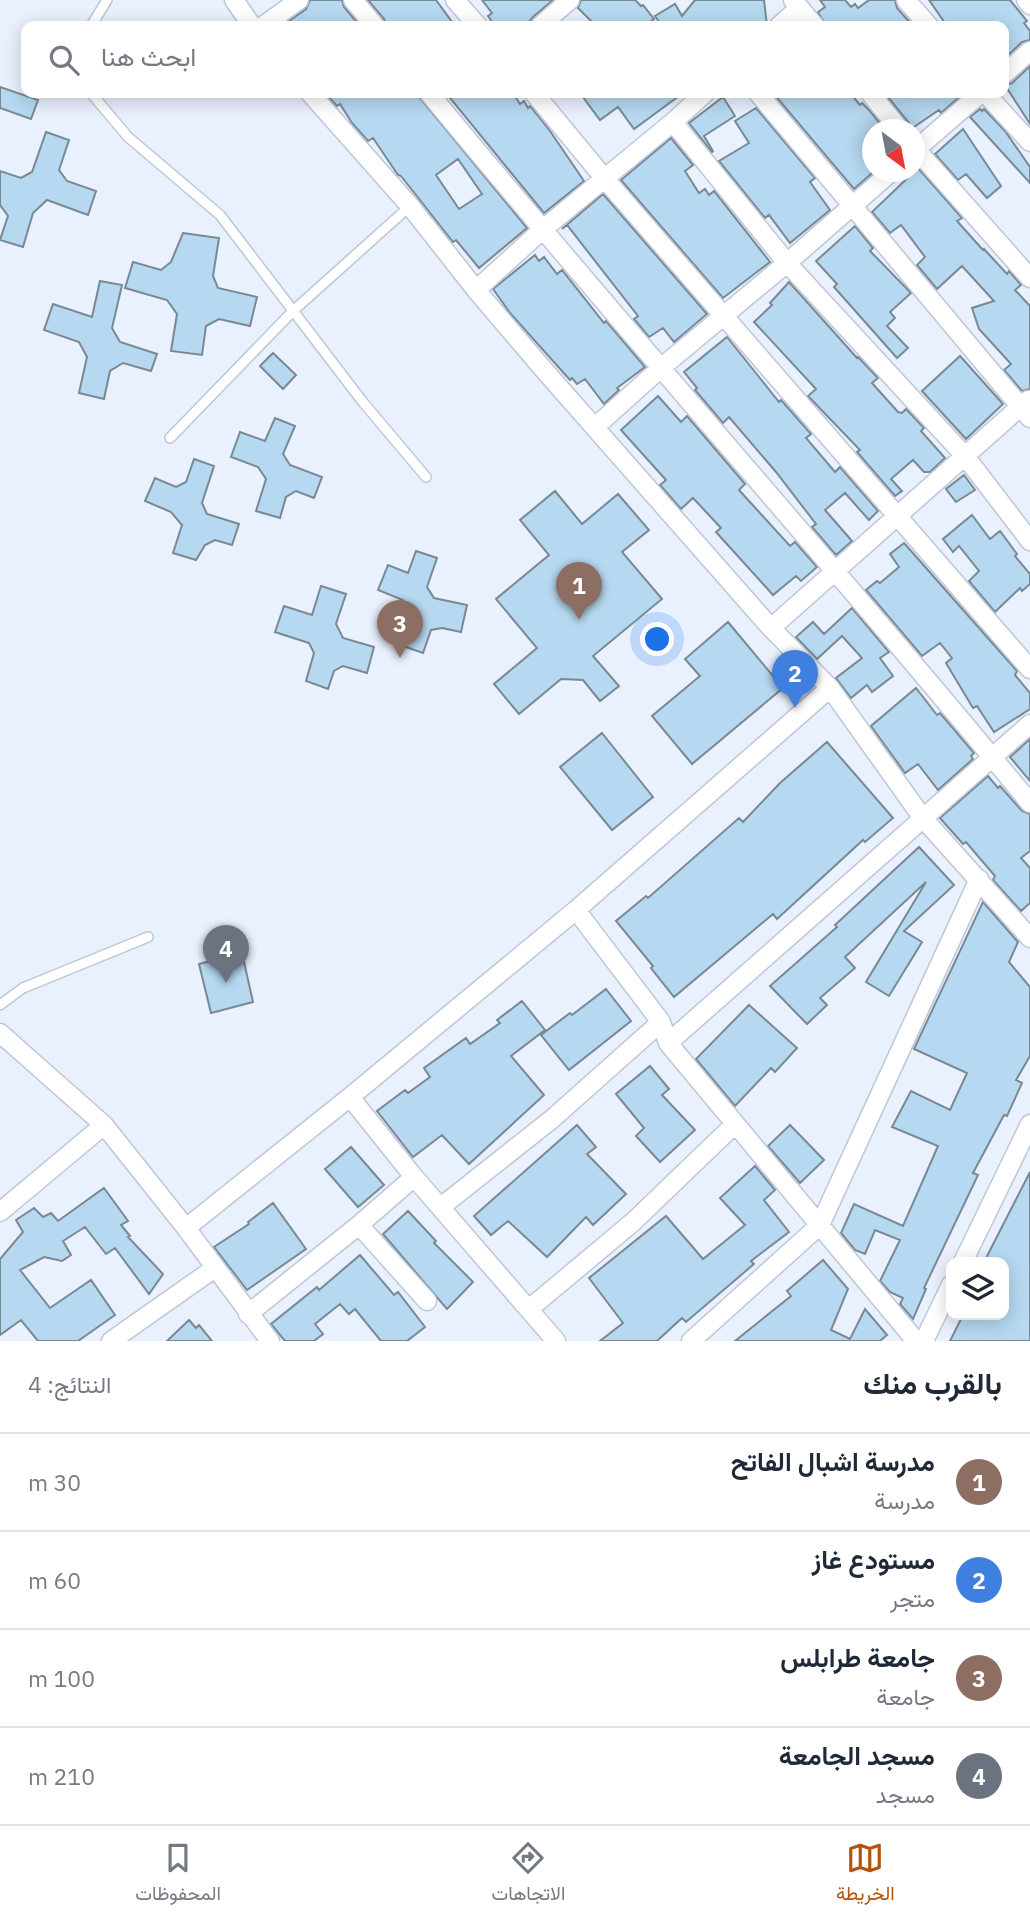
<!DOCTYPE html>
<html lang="ar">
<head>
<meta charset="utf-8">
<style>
  :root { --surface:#fff; --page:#f6f6f7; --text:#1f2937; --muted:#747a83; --line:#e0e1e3; --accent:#b45309 }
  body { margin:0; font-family:"IBM Plex Sans",Vazirmatn,sans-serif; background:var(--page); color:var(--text); direction:rtl }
  .controls { position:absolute; right:21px; bottom:21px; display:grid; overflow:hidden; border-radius:14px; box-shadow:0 4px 18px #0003 }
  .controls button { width:63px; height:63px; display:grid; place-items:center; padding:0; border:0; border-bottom:2px solid var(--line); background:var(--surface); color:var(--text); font:35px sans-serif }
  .compass { position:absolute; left:862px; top:119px; width:63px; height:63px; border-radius:50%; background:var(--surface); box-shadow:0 4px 18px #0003; rotate:148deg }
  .you { position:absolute; left:658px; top:640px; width:24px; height:24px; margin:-18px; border:5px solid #fff; border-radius:50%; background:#1a73e8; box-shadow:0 0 0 10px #1a73e833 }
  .badge { display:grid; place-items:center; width:46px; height:46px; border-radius:50%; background:var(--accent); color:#fff; font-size:23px; font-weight:700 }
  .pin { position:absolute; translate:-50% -58px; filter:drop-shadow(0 2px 4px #0008) }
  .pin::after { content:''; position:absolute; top:37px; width:24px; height:21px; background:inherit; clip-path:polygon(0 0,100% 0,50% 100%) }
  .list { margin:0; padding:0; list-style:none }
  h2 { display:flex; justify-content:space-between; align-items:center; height:91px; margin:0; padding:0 28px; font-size:30px }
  h2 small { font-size:23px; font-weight:400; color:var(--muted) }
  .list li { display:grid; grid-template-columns:46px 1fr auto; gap:21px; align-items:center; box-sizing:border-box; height:98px; padding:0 28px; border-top:2px solid var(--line) }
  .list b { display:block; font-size:26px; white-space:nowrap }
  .list p { margin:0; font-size:23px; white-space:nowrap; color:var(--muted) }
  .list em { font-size:23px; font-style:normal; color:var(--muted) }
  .icon { flex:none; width:38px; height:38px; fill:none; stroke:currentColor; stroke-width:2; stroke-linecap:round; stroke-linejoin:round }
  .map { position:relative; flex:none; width:1030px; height:1341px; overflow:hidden; direction:ltr }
  .search { position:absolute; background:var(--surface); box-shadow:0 4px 18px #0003; left:21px; right:21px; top:21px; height:77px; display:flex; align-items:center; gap:18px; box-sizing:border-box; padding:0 24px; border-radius:14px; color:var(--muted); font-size:26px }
  .sheet { height:483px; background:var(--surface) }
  nav { display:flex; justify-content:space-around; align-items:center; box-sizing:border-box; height:98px; border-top:2px solid var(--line); background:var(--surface); font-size:19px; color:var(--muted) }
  nav a { display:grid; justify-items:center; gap:4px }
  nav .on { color:var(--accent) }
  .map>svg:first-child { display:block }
</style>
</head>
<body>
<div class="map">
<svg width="1030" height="1341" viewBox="0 0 1030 1341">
  <rect width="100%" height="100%" fill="#e9f0fe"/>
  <path fill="#b6d9f1" stroke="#798994" stroke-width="2" fill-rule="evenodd" d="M310,0H342L344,7L360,26H282L306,9Z
    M368,0H436L455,26H386L384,19Z
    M482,0H553L533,17L526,26H495L488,16L492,13Z
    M581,0H635L641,6L643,5L654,19L645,26H596L578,8Z
    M695,0H764L767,26H662L655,16L675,4L682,16Z
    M820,0H845L851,7L855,4L858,8L869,0H895L897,8L913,26H826L818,12L825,7Z
    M929,0H1010L1027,21L1024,23L1030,31V40L1022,42L1004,59V26H947Z
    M1030,66V124L1005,85L1012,83Z
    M0,87L38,100L31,119L0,108Z
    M325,93H416L527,228L479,268L456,240L453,242L401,176L398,175L373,138L368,141L352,123L340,104L337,106ZM458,159L482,194L459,209L436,175Z
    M446,93H513L520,104L524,101L528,108L530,106L550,131L584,181L544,213Z
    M580,93H683L634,129L618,107L600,120Z
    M773,93H850L860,105L862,103L869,110L885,130H872V144L864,151L872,162V173L854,189Z
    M892,93H964L941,113L939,110L911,129L909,123L887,96Z
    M723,97L735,116L704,136L713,151L712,152L689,123Z
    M756,108L815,178L810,182L830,210L790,243L769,215L765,218L719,161L749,143L735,121Z
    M980,109L982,111L984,109L1005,131L1030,167V183L970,117Z
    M963,129L1001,186L987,198L966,174L958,180L935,154Z
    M46,132L69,140L59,170L67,181L96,191L88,215L47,200L33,213L23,247L0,240L8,216L0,205V171L21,178L32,172Z
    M671,138L693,165L685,171L699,193L705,189L709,195L714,191L770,262L723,298L621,180Z
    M918,168L962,218L957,221L983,250L984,249L1007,274L1009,271L1021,285L1015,290L1030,306V389L1022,391L1004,370L1011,364L979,329L972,308L994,301L962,266L937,289L917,265L925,257L901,225L890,233L872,212Z
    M603,194L707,314L674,342L663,328L649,337L634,319L638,316L567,225L562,229Z
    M855,226L873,248L870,251L911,293L890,312L895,318L887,326L908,348L897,358L834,287L837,284L816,261Z
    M183,233L219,238L213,276L218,288L257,297L250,326L219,319L206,326L202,355L171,351L177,314L167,300L125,288L133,262L161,270L171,262Z
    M535,255L539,261L544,257L557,274L562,270L604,323L606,321L645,367L617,388L619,390L604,404L585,379L577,384L572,378L570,380L510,313L493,289Z
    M100,281L122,285L112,328L120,342L157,354L151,371L123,363L110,371L104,399L79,393L87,357L79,342L44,330L53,304L92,317Z
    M789,282L857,358L858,357L878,378L872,383L898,412L902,413L906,409L924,428L921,431L945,458L930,472H924L913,460L891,479L902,491L895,496L857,452L860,450L808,396L816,389L754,322L772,305L770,303Z
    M727,337L779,402L781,400L811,434L806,438L835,472L840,467L878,511L869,520L845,493L825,510L852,541L836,555L812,527L816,524L776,472L729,417L723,423L695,390L697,388L684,372Z
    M273,353L296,375L283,389L260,366Z
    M960,356L1003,404L966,439L922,391Z
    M658,396L681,422L687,416L745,484L739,490L790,546L795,542L817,567L801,581L796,576L773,595L716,532L721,528L693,498L681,509L660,485L666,480L621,430Z
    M275,418L295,426L283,454L290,465L322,477L314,498L296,491L286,497L280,518L256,511L266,479L258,467L231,457L240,432L265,441Z
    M194,459L214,466L202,503L207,514L239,524L232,545L215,540L205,545L196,560L173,553L182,525L171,512L145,501L155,478L176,487L186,482Z
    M964,475L975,490L956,502L946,489Z
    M555,491L582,524L618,494L649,530L622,552L662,599L593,656L619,686L600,701L583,680L561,679L519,714L494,684L537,648L496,599L549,555L520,520Z
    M972,515L990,539L1000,531L1017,554L1015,556L1030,574V584L1022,591L1020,588L995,612L969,581L979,571L959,546L953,552L943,539Z
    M904,543L1017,671L1015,675L1030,693V709L994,732L977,706L973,708L946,663L952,658L940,643L922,656L866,590L877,581L880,583L899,567L890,554Z
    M416,551L437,558L427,587L434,598L467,605L461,632L442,628L431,630L423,653L397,644L409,612L403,600L378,590L388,565L408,573Z
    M321,586L346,594L336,624L343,638L374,647L367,673L343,666L334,671L328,689L306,681L314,653L309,643L275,632L284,606L312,615Z
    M852,608L889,652L880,658L893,676L872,692L867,685L851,698L836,678L862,658L842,636L817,659L796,637L813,622L824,634Z
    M728,622L783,688L692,764L652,716L700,676L685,659Z
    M916,688L937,715L940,713L974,753L971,756L973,759L938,790L918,764L905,773L871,726Z
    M602,733L653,797L612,830L560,767Z
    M1030,739V781L1010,757Z
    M827,742L893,818L865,842L863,840L777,919L773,914L674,997L651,968L653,966L616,921L646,896L648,898L739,818L743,822L780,783Z
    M988,776L998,788L1000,786L1022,811L1030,814V851L1021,858L1030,868V903L1021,911L993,880L995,876L966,842L963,844L940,818Z
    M919,847L954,885L904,931L922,942L889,996L866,982L926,882L845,957L855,968L820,998L827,1005L807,1024L770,986L837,927L835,925Z
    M983,902L1018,942L1009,962L1030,987V1056L1016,1080L1022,1083L1007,1116L1004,1115L973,1173L978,1175L924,1288L926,1289L913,1319L900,1304L903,1298L890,1292L880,1281L900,1240L875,1230L865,1254L855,1250L841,1233L854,1204L903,1226L938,1146L892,1127L911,1091L950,1110L967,1073L914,1049Z
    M242,953L253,1002L211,1013L199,964Z
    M606,989L631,1021L569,1070L541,1035L570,1013L572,1015Z
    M522,1001L545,1030L511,1056L544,1095L469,1164L442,1135L413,1157L377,1111L405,1090L408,1093L430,1077L424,1068L466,1038L470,1044L500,1023L497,1020Z
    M749,1005L797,1048L775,1072L771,1068L735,1106L696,1059Z
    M650,1066L669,1089L662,1095L695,1130L660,1162L636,1136L644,1128L616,1094Z
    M577,1125L596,1147L587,1154L626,1194L593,1225L586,1217L547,1257L508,1221L491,1235L474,1216Z
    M790,1125L824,1160L800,1183L768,1146Z
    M351,1147L384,1185L358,1207L325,1169Z
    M755,1166L775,1190L764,1200L789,1232L751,1261L754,1264L686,1322L682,1318L657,1341H600L623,1323L589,1278L666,1216L703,1259L745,1225L720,1198Z
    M1030,1172V1341H950L963,1315H1004V1262H984Z
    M104,1188L128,1221L121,1225L130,1236L128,1237L163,1274L149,1294L115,1248L106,1254L85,1227L63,1241L71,1255L62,1261L44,1257L20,1270L50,1308L91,1280L115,1315L78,1341H38L21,1320L0,1335V1259L23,1232L16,1220L34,1208L43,1217L51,1213L58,1221Z
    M273,1203L306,1249L247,1290L214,1247L249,1224L248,1222Z
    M408,1211L436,1241L434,1243L473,1282L447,1309L383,1234Z
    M360,1255L394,1295L398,1292L425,1327L407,1341H381L355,1309L349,1314L340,1304L315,1324L323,1334L314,1341H285L271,1324L317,1287L319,1290Z
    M823,1260L848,1289L831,1330L850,1339L865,1309L887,1335L880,1341H735L791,1296L787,1291Z
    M189,1320L196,1328L199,1325L212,1341H167Z"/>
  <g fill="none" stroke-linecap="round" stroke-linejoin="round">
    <defs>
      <path id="lane" d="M91,26L107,0
        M91,93L128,137L220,215L362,401L426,477
        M170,438L293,311L410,206
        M0,1005L23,988L148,937"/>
      <path id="street" d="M234,0L252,26
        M353,0L375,26
        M455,0L478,26
        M793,0L815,26
        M906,0L929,26
        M1026,0L1030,5
        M263,26L299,0
        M540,26L570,0
        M779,26L799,8
        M1004,74L1030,51
        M310,93L410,206L476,290L544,370L771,628L830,688L922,817L1030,938
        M429,93C626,333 833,563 1030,803
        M534,93L605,179L1030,669
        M758,93L1030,418
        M870,93L900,130
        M985,93L1030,142
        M673,122L787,263L965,456L1030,541
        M914,147L1030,278
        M914,151L981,93
        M476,290L542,230L673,122L705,93
        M595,427L662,367L787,263L891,172
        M771,628L1028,400
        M576,910L661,1022L668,1043L916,1341
        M0,1033L104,1125L186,1228L270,1341
        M668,1043L1030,724
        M350,1097L414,1177L556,1341
        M442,1206L552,1119L661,1022
        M0,1212L104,1125
        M359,1225L427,1301
        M186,1228L350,1097L576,910L830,688
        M963,1262L1030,1124
        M529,1309L633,1222L735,1124
        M248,1314L359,1225L414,1177
        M111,1341L215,1268
        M691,1341L820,1225L979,879
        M924,1341L951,1285"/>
    </defs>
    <use href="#lane" stroke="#bec6d7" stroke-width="12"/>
    <use href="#street" stroke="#bec6d7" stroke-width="21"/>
    <use href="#lane" stroke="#fff" stroke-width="9"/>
    <use href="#street" stroke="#fff" stroke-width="18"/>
  </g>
</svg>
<div class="controls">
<button><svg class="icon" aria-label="layers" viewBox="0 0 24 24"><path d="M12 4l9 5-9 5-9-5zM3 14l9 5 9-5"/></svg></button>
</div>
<svg class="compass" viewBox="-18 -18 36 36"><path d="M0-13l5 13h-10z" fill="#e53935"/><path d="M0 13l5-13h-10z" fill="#747a83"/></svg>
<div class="you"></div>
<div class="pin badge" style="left:579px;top:620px;background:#8d6e63">1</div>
<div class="pin badge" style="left:795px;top:708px;background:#3f7fe0">2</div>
<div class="pin badge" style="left:400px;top:658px;background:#8d6e63">3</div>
<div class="pin badge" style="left:226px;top:983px;background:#6b7280">4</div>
<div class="search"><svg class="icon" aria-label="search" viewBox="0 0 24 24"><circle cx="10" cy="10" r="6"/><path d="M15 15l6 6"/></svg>ابحث هنا</div>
</div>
<section class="sheet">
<h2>بالقرب منك<small>النتائج: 4</small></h2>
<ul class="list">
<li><span class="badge" style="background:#8d6e63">1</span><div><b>مدرسة اشبال الفاتح</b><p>مدرسة</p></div><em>30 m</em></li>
<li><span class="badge" style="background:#3f7fe0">2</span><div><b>مستودع غاز</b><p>متجر</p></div><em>60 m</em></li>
<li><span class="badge" style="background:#8d6e63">3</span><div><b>جامعة طرابلس</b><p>جامعة</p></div><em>100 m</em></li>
<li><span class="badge" style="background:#6b7280">4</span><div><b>مسجد الجامعة</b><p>مسجد</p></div><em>210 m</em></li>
</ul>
</section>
<nav>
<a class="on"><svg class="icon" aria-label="map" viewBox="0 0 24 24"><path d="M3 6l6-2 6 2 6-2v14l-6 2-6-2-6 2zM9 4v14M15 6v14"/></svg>الخريطة</a>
<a><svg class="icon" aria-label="directions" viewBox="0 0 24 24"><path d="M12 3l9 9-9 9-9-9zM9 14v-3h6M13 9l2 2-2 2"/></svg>الاتجاهات</a>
<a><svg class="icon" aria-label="saved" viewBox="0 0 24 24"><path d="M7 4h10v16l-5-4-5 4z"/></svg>المحفوظات</a>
</nav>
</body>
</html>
